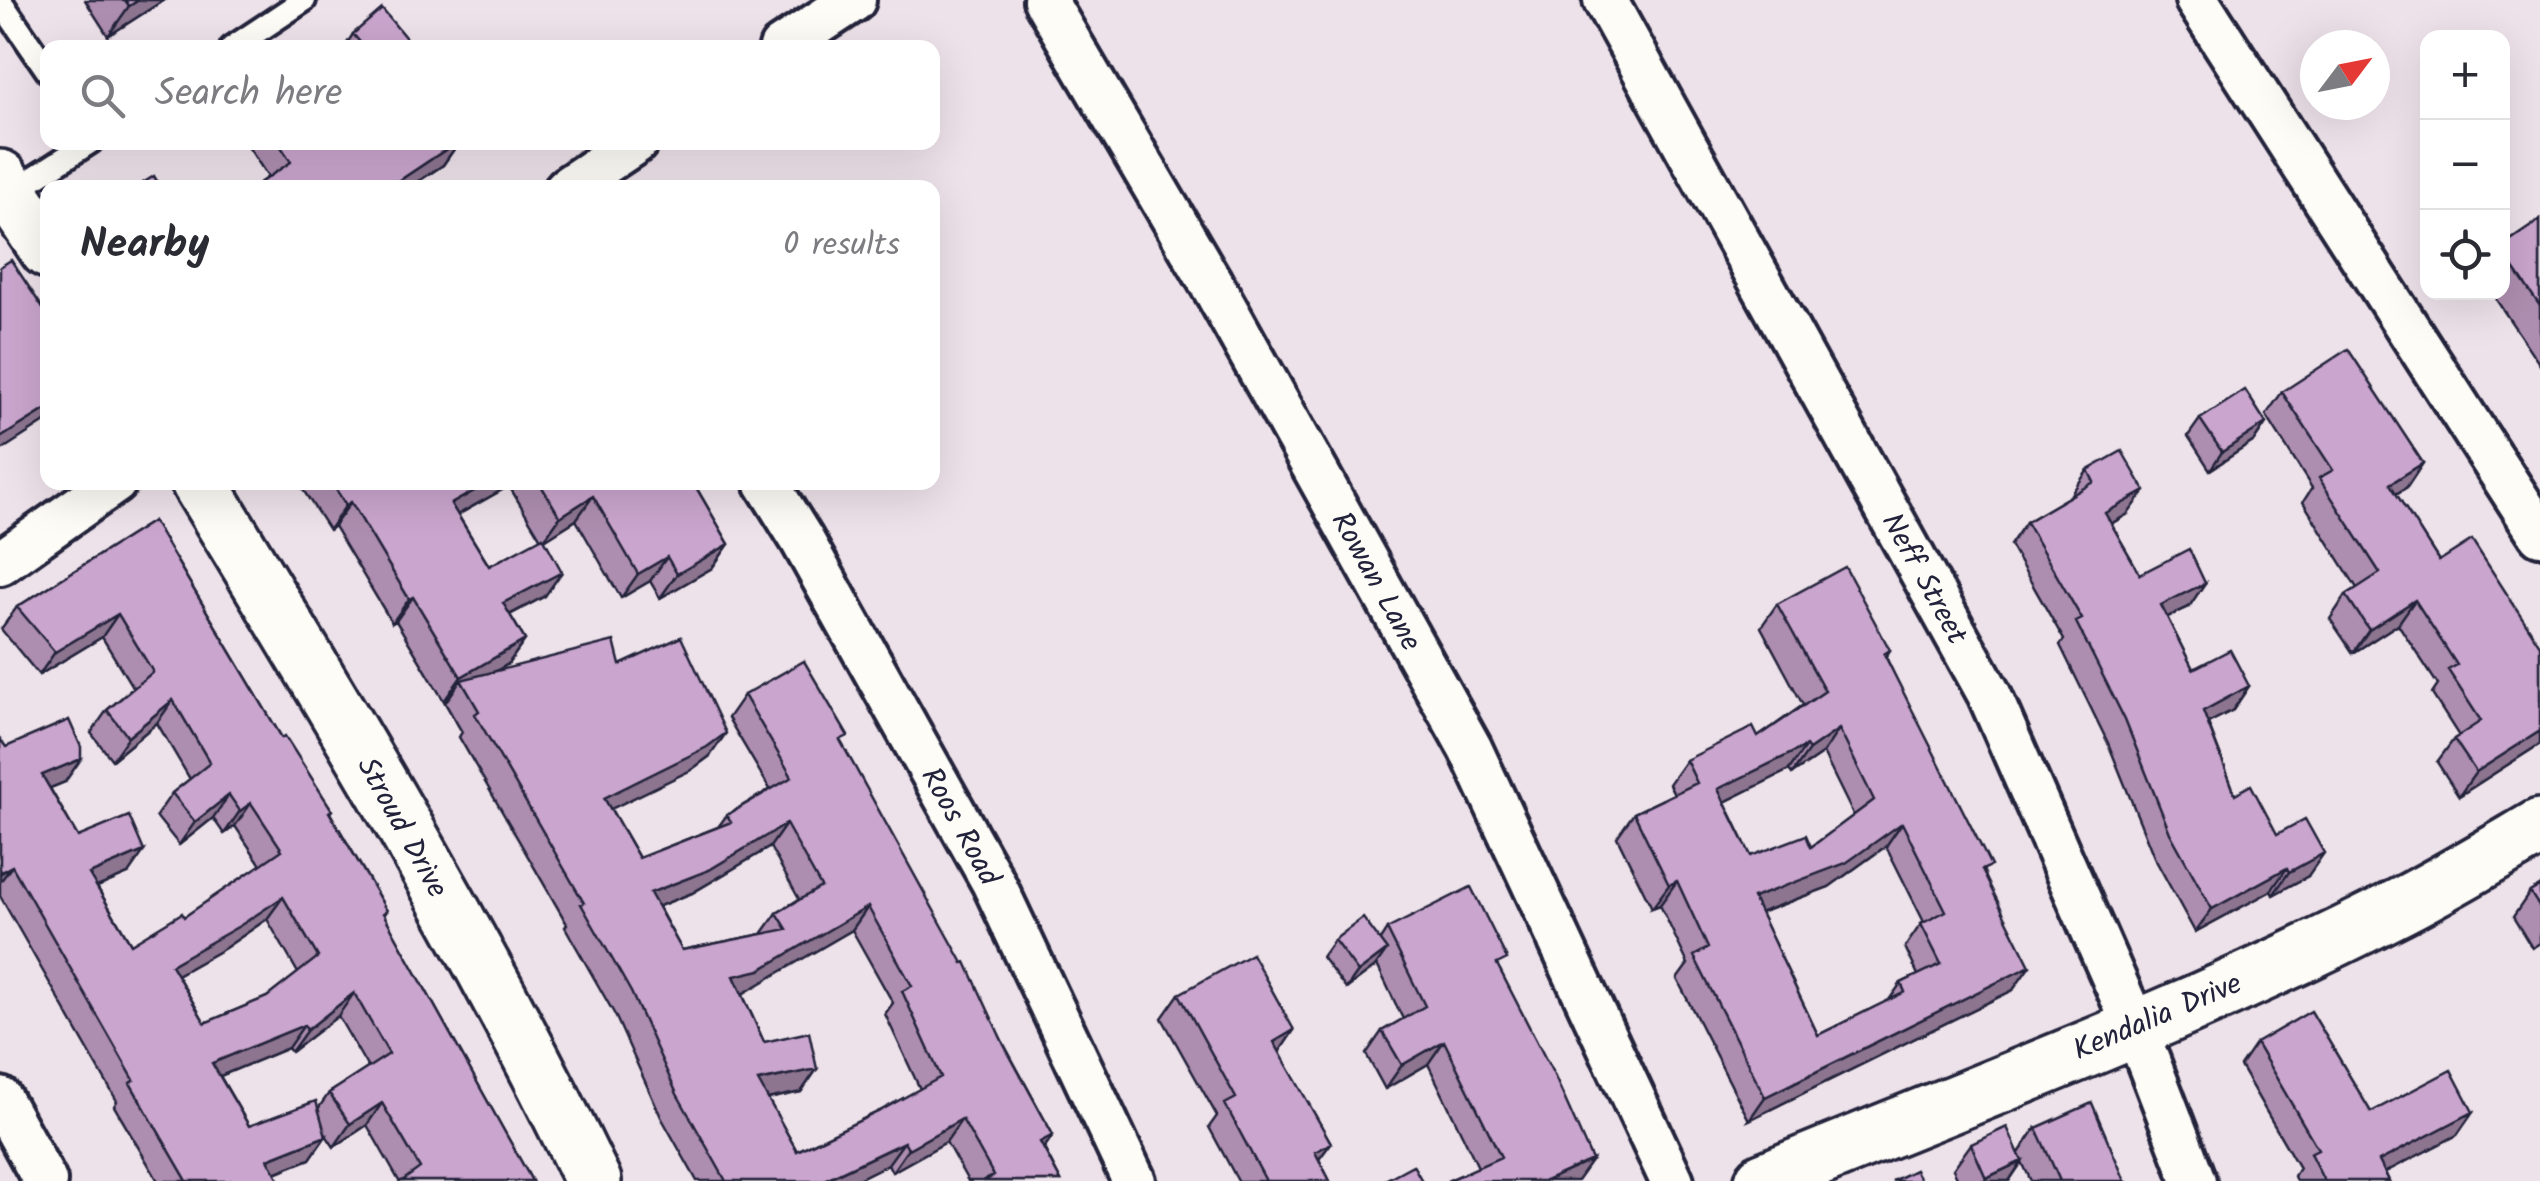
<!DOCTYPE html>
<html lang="en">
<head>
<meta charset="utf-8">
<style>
  :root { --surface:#fff; --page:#f2f2f3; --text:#2b2b33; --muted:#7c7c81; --line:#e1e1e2 }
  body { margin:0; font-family:Kalam,sans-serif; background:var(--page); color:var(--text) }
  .controls { position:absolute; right:30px; top:30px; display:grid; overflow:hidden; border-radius:20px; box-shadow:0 10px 40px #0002 }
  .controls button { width:90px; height:90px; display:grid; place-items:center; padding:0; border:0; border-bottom:2px solid var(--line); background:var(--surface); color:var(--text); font:50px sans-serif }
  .compass { position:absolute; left:2300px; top:30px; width:90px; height:90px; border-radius:50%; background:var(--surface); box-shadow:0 10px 40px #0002; rotate:58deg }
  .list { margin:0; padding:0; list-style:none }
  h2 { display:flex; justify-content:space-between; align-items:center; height:130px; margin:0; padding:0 40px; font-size:42px }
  h2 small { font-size:32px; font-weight:400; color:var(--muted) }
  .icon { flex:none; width:55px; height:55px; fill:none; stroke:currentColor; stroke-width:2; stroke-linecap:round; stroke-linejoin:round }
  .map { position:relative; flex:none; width:2540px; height:1181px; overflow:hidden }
  .search { position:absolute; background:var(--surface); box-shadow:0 10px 40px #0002; left:40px; top:40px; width:900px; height:110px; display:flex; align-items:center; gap:25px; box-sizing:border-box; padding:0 35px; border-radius:20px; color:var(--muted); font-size:38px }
  .panel { position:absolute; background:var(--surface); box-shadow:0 10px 40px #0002; left:40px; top:180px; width:900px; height:310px; border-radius:20px }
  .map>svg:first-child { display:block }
</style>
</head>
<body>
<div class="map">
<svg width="2540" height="1181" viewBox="0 0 2540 1181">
  <rect width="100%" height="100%" fill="#eee2ea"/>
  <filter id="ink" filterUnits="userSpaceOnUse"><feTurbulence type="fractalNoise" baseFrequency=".01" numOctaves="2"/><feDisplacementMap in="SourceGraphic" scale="20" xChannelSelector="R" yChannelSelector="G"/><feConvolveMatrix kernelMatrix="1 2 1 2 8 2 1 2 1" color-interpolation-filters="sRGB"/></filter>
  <g filter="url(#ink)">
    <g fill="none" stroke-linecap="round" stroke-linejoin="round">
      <defs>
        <path id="lane" d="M0,1L48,71
          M232,48L304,0
          M11,193L90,142"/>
        <path id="street" d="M1045,0L1218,295L1470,748L1672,1181
          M1605,0L1989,694L2135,1027L2194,1181
          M2197,0L2540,534
          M781,48L854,0
          M567,188L636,142
          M766,482L802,540L993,882L1134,1181
          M0,563L115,482
          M0,1099L45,1181"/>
        <path id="secondary" d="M0,178L48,250
          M199,482C338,710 477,940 593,1181
          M1763,1181C1976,1093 2195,1012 2401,906C2448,882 2494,854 2540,827"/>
      </defs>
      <use href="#lane" stroke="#22223b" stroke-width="30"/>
      <use href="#street" stroke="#22223b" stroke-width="50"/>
      <use href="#secondary" stroke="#22223b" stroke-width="62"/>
      <use href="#lane" stroke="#fdfcf7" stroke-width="22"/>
      <use href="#street" stroke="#fdfcf7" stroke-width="42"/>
      <use href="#secondary" stroke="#fdfcf7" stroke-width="55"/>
    </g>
    <path fill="#ae8eb0" stroke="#22223b" stroke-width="2.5" fill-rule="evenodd" d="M85,0H164L108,36Z
      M353,34L406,48H344Z
      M245,142H459L443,165L408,188H252L268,177Z
      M2540,220V365L2491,292H2502V246Z
      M2282,392L2423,463L2407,487L2396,494L2439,561L2540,645V744L2459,796L2437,762L2454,739L2459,736L2432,694L2438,685L2398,624L2353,653L2330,619L2346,595L2357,588L2303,502L2312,488L2266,415Z
      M2200,419L2266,423L2254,441L2210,470L2188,436Z
      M2088,470L2128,514L2111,524L2140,574L2189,607L2167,617L2193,669L2249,686L2233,710L2208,723L2235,794L2277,834L2308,876L2273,895L2271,891L2195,932L2154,857L2108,743L2060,645L2064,640L2010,545L2026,522L2072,495L2071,494Z
      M298,482H415L418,487L426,482H693L729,544L712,568L660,598L650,581L621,598L576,520L544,540L545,596L510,615L525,640L508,664L495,672L620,665L710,756L691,770L611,809L639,858L718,827L727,815L770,789L728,718L744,695L842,744L1053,1135L1044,1148L1061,1181H968L946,1142L892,1172L888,1164L854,1181H697L661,1117L615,1015L565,927L567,924L459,737L462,732L445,703L448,699L444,701L396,621L392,623L334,526L329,530ZM509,486L541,539L489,566L458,515ZM770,847L799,899L777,913L762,934L682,950L658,906L692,893ZM852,930L893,1003L885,1014L920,1089L880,1111L797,1151L768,1099L801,1092L817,1069L764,1042L742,993Z
      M153,521L282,738L332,810L330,813L387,911L384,915L532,1181H399L367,1125L334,1147L326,1135L310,1159L275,1173L280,1181H158L114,1106L117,1101L0,896V739L6,747L65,782L50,788L78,837L128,874L97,887L131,944L184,917L261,865L235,826L224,834L213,818L179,845L156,816L172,793L190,779L157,723L112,760L91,733L107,710L133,688L102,637L39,675L1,629L17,607ZM267,919L298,973L267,997L205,1023L177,975L225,948ZM338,1016L368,1068L329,1093L318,1109L249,1126L220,1076L288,1048L291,1052Z
      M1777,604L1890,650L1886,657L1985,874L2013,990L1749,1120L1677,979L1688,964L1660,905L1652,908L1617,837L1634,813L1674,794L1669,784L1686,760L1758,737L1803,705L1761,627ZM1823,753L1854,816L1811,847L1751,856L1725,802L1789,770L1792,774ZM1886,846L1924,922L1921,924L1905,947L1918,975L1901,983L1889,1000L1818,1035L1760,913L1829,887Z
      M2540,886V943L2532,948L2513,917L2530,892Z
      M1387,929L1500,970L1592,1160L1478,1167L1428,1064L1385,1089L1366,1054L1382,1031L1403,1019L1377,965L1346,989L1322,957L1334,940H1380Z
      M1179,994L1294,1030L1279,1052L1331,1143L1319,1159L1330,1181H1238L1209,1127L1217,1116L1162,1018Z
      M2256,1043L2371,1112H2473L2457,1135L2385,1172L2389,1181H2296L2294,1176L2299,1168L2240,1066Z
      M2036,1128L2125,1181H2031L2022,1162L2009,1181H1959L1953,1169L1971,1144L2019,1153Z"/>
    <path fill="#8d7490" stroke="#22223b" stroke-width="2.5" d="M139,0H164L108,36L129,6Z
      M457,142H459L443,165L408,188H388Z
      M48,408V420L0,451V438Z
      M2266,423L2254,441L2210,470L2222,452Z
      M2423,463L2407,487L2373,508L2390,484Z
      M490,482H512L509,486L434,528L451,504Z
      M2145,491L2128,514L2089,536L2105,513Z
      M593,496L576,520L543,541L560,517Z
      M351,502L334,526L329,530L346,505Z
      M729,544L712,568L660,598L677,574Z
      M667,557L650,581L621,598L638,574Z
      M562,572L545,596L486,627L503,603Z
      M2205,583L2189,607L2144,628L2161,605Z
      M413,597L396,621L392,623L409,599Z
      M2415,600L2398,624L2353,653L2369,630Z
      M118,614L102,637L39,675L55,652Z
      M525,640L508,664L466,688L461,680L448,699L444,701L461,677Z
      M2249,686L2233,710L2187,734L2203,711Z
      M173,700L157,723L112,760L128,737Z
      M1839,729L1823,753L1792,774L1809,750Z
      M2540,731V744L2459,796L2476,772Z
      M726,733L710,756L691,770L588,820L604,798Z
      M1806,746L1789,770L1702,813L1718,789Z
      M81,759L65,782L26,798L42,775Z
      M229,795L213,818L179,845L195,822Z
      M251,803L235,826L224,834L240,811Z
      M1902,823L1886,846L1829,887L1737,921L1753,898Z
      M786,824L770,847L692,893L634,916L650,893Z
      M144,851L128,874L73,897L89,874Z
      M2324,853L2308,876L2273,895L2289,872Z
      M12,866L0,882V874Z
      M2287,868L2271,891L2195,932L2212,909Z
      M1677,881L1660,905L1652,908L1669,885Z
      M283,897L267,919L225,948L155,987L171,965Z
      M868,907L852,930L744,993L718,999L734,976Z
      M1387,950L1375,967L1346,989L1358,972Z
      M2030,966L2013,990L1749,1120L1765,1097Z
      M354,993L338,1016L291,1052L307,1030Z
      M304,1025L288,1048L196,1086L212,1063Z
      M1294,1030L1278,1054L1274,1042Z
      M1444,1041L1428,1064L1385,1089L1402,1065Z
      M817,1069L801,1092L742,1104L758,1081Z
      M382,1103L367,1125L334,1147L350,1124Z
      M2473,1112L2457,1135L2368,1181L2379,1161Z
      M962,1119L946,1142L892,1172L908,1149Z
      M1053,1135L1037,1158L1040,1142Z
      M326,1136L310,1159L254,1181L268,1159Z
      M904,1142L888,1164L854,1181H822Z
      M1331,1143L1314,1166L1315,1152Z
      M1592,1160L1577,1181H1545Z
      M2022,1161L2009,1181H1984L1986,1178Z"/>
    <path fill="#caa5cd" stroke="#22223b" stroke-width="2.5" fill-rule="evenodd" d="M125,0H139L129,6Z
      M382,9L409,42L403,48H365L353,34Z
      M278,142H457L388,188H252L291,162Z
      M154,176L161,188H135Z
      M2540,220V306L2502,251V246Z
      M11,260L48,316V408L0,438V267Z
      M2348,349L2423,463L2390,484L2439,561L2472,540L2540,645V731L2476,772L2454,739L2481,721L2448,670L2457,665L2415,600L2369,630L2346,595L2380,573L2319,478L2333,470L2282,392Z
      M2245,390L2266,423L2222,452L2200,419Z
      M2122,451L2145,491L2105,513L2140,574L2189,549L2205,583L2161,605L2193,669L2230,650L2249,686L2203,711L2235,794L2251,785L2277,834L2305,819L2324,853L2289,872L2287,868L2212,909L2170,833L2125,720L2076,622L2082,619L2026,522L2094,482L2088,470Z
      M331,482H415L418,487L426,482H490L451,504L489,566L543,537L562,572L503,603L525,640L461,677L413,597L409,599L351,502L346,505Z
      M539,482H693L729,544L677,574L667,557L638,574L593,496L560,517Z
      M153,521L282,738L285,736L332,810L329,812L387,911L383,913L532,1181H402L420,1168L382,1103L350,1124L329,1093L389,1054L354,993L307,1030L304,1025L212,1063L249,1126L316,1101L326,1136L268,1159L280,1181H187L130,1083L134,1080L12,866L1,872L0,869V739L6,747L69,720L81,747V759L42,775L78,837L129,816L144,851L89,874L131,944L182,913L184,917L282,850L251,803L240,811L229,795L195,822L172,793L210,763L173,700L128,737L107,710L153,672L118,614L55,652L17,607ZM283,897L318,957L267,997L205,1023L171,965L241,925Z
      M1845,567L1890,650L1884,654L1991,866L1982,870L2030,966L1765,1097L1694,956L1708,948L1677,881L1669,885L1634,813L1697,783L1686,760L1753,727L1758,737L1825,691L1777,604ZM1839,729L1874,800L1811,847L1806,835L1751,856L1718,789L1806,746L1809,750ZM1902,823L1946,911L1921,924L1941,964L1901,983L1905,992L1818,1035L1753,898L1846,863Z
      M681,637L726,733L707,747L604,798L639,858L731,822L727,815L792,777L744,695L804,661L848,736L840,740L963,963L966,962L1004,1045L1053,1135L1040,1142L1061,1181H983L994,1176L962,1119L908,1149L904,1142L822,1181H726L677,1094L631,992L581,904L584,903L475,714L479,711L461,680L614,641L620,665ZM786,824L821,887L777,913L787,929L682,950L650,893L709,870ZM868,907L912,986L902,991L941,1077L880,1111L797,1151L758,1081L817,1069L809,1032L764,1042L734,976L760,970Z
      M2540,886V908L2530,892Z
      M1471,887L1507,959L1497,964L1555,1077L1592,1160L1545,1181H1447L1501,1157L1444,1041L1402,1065L1382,1031L1425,1006L1387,929Z
      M1363,918L1387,950L1358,972L1334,940Z
      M1252,954L1294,1030L1274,1042L1331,1143L1315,1152L1330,1181H1266L1225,1104L1236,1098L1179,994Z
      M2311,1011L2371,1112L2451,1070L2473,1112L2379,1161L2389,1181H2324L2310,1153L2318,1149L2256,1043Z
      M2092,1103L2125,1181H2060L2036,1128Z
      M2007,1127L2022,1161L1986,1178L1971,1144Z
      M1413,1165L1422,1181H1383Z
      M1915,1170L1921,1181H1892Z"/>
  </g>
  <g text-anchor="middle" stroke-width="9" stroke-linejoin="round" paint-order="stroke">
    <g font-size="30" fill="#22223b" stroke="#fdfcf7">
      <text transform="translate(1925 578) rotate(61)" y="10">Neff Street</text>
      <text transform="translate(1377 581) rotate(61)" y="10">Rowan Lane</text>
      <text transform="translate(961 826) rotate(61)" y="10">Roos Road</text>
      <text transform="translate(403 827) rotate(61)" y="10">Stroud Drive</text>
      <text transform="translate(2157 1016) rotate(-23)" y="10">Kendalia Drive</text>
    </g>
  </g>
</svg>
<div class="controls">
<button>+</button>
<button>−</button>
<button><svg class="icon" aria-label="locate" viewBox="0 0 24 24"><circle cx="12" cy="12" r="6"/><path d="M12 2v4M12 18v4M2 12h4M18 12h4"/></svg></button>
</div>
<svg class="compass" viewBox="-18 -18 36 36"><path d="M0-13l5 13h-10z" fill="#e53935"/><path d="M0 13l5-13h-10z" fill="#7c7c81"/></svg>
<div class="search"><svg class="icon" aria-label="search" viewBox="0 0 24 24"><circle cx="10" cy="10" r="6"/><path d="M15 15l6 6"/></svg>Search here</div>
<section class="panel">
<h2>Nearby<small>0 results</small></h2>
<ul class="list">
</ul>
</section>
</div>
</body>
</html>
